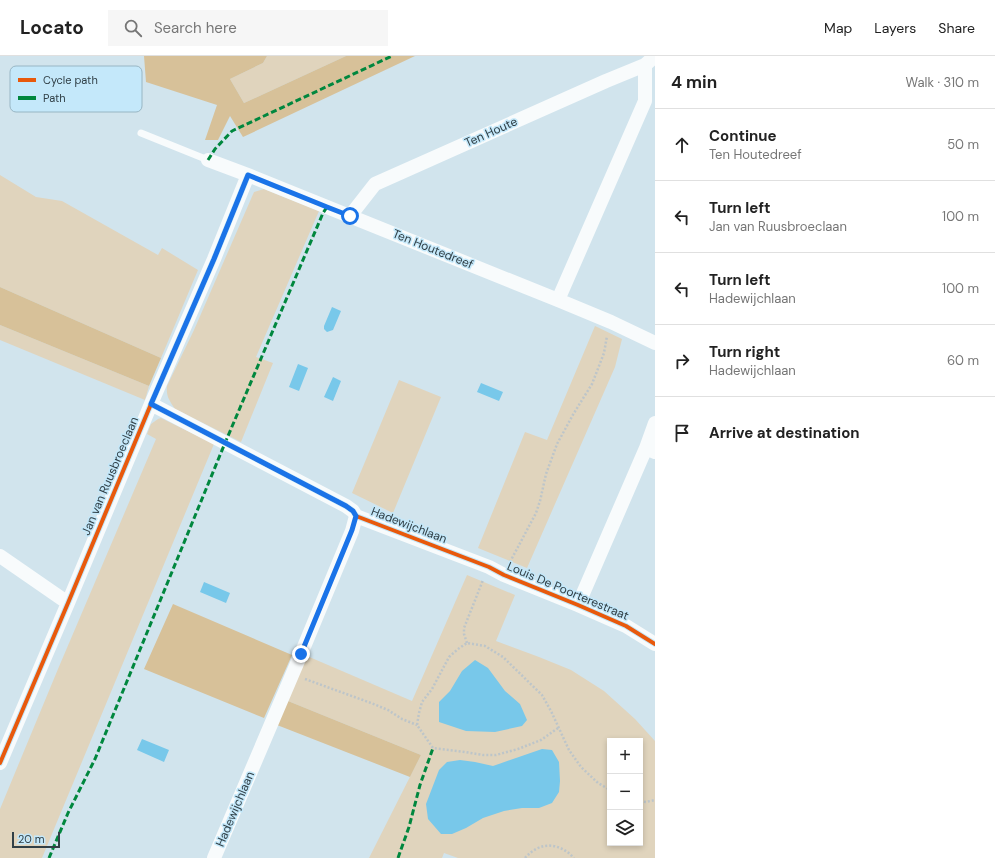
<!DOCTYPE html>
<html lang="en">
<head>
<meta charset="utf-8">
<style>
  :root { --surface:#fff; --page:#f6f6f6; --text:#222; --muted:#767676; --line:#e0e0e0 }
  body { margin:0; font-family:"DM Sans",sans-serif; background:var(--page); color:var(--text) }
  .controls { position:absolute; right:12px; bottom:12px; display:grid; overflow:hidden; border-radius:0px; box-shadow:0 2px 6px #0003 }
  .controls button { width:36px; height:36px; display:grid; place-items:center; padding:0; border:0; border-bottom:1px solid var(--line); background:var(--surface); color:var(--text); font:20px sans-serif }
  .scale { position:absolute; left:12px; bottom:10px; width:48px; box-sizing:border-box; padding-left:4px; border:2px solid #314047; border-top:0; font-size:11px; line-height:14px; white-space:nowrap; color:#314047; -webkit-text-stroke:3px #c4e8fa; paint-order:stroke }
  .stop { position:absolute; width:12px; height:12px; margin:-9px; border:3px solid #1a73e8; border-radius:50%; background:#fff }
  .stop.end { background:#1a73e8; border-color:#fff; box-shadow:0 1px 4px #0008 }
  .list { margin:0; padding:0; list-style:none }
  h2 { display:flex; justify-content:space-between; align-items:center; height:52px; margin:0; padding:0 16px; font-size:17px }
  h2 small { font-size:13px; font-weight:400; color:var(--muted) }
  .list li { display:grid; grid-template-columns:26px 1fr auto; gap:12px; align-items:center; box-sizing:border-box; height:72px; padding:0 16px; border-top:1px solid var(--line) }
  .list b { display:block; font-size:15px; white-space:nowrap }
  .list p { margin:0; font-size:13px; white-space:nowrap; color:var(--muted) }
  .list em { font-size:13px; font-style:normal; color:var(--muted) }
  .icon { flex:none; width:22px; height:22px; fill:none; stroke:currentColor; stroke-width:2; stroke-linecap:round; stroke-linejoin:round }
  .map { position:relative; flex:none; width:655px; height:802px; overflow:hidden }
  header { display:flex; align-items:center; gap:24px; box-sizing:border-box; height:56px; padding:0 20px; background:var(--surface); border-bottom:1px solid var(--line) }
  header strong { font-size:19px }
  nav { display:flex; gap:22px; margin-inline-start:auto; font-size:14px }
  .search { width:280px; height:36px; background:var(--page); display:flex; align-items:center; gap:10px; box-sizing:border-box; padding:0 14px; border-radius:0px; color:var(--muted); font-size:15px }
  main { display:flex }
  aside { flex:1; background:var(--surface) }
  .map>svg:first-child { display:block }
</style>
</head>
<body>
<header>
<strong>Locato</strong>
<div class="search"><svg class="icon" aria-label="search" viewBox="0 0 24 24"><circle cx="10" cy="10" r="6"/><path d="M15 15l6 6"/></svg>Search here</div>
<nav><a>Map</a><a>Layers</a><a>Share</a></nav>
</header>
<main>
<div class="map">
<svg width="655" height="802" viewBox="0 0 655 802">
  <rect width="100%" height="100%" fill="#d1e4ed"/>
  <path fill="#e0d4bd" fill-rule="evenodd" d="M267,0H346L244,47L230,23L263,7Z
    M0,119L36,141L62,145L158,199L162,192L198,214L161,302L0,231Z
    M264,133L319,155L256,301L273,307L241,386L175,353C169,344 166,340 167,330L194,274L254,136Z
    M0,269L149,330L145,344L0,284Z
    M595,270L622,283L615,311L527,512L478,492L525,376L547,384Z
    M399,324L441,341L393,457L352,437Z
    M161,362L214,388L42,802H0V753L58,613L156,383L147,378L151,368L158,363Z
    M467,519L515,539L496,585L539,601L571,614L604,635L635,663L655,685V802H458L444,797L442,802H369L421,699L288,645L307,600L412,645ZM610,685H640V787H610Z"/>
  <path fill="#d7c199" d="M144,0H267L263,7L230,23L244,47L346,0H415L243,81L230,60L218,84H205L217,49L146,26Z
    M0,231L161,302L149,330L0,269Z
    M173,548L292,599L264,662L144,613Z
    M288,645L421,699L410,721L277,669Z"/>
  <path fill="#78c8ea" d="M332,251L341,255L333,274L327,276L324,273V270Z
    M298,308L308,312L299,335L289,331Z
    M333,321L341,325L333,345L324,341Z
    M481,327L503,336L499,345L477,336Z
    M204,526L230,537L226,547L200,536Z
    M475,604L488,612L505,635L520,648L527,664L522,670L495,676L466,675L439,666V646L450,635L462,615Z
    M142,683L169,694L164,706L137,694Z
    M542,693L552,694L559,706L560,725L559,736L552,747L539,752H522L504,755L483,762L466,772L452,778H441L428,763L426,748L439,714L447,706L460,704L475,706L493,710Z"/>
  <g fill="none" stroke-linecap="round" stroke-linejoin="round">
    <path stroke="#bdc5c9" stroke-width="2.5" stroke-dasharray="2 2" stroke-linecap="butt" d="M510,506L536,457L540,445L546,418L557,388L574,357L592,328L604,297L607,280
      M467,587L464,578V572L483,524
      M305,623L371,647L388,654L402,663L417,669
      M558,672L541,684L518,693L496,699H483L465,696L433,692L417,669L419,657L422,646L432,633L449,601L458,593L467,587L485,590L503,601L542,639L551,655L569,694L581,711L598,727L610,734
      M640,745L646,746L655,744
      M525,802C540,785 559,786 574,802"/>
    <path stroke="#f8fbfc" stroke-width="7" d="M141,77L208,104"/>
    <path stroke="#f8fbfc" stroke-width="14" d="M208,104L248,119L327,151L558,244L611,266L655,287
      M350,160L375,128L606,25L645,9L655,0
      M558,244L645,45V9
      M151,348L346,450L353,455L356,460L489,511L504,519L578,549L626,570L655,588
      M646,392L655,367
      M0,500L68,547
      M578,549L646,392L655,396
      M0,707L68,547L151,348L214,203L248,119
      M214,802L301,598L352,475L356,460"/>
    <path stroke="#00873e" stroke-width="3" stroke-dasharray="6 3" stroke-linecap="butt" d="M208,104L215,93L232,75L392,0
      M49,802L68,757L95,703L225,387L323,157L327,151
      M398,802L409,771L420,729L433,692"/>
    <defs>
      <path id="cycleway" d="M151,348L346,450L353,455L356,460L489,511L504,519L578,549L626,570L655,588
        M0,707L68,547L151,348L214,203L248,119"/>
    </defs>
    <use href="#cycleway" stroke="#c4e8fa" stroke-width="6"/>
    <use href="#cycleway" stroke="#e8590c" stroke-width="4"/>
  </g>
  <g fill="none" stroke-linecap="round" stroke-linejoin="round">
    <path stroke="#1a73e8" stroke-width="5" d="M301,598L352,474L356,460L353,455L346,450L151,348L214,203L248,119L327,151L350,160"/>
  </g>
  <g text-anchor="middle" stroke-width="3" stroke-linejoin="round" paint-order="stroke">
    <g font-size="12" fill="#314047" stroke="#c4e8fa">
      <text transform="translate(491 76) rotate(-24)" y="4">Ten Houte</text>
      <text transform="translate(433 193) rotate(22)" y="4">Ten Houtedreef</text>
      <text transform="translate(110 420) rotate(-67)" y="4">Jan van Ruusbroeclaan</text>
      <text transform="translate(409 469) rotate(21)" y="4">Hadewijchlaan</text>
      <text transform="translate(568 535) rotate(23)" y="4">Louis De Poorterestraat</text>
      <text transform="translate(235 753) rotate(-67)" y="4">Hadewijchlaan</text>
    </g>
  </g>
  <rect x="10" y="10" width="132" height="46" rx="6" fill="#c4e8fa" stroke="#98b6c4" stroke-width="1"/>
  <rect x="18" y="22" width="18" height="4" fill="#e8590c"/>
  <rect x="18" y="40" width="18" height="4" fill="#00873e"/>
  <g font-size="11" fill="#314047">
    <text x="43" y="28">Cycle path</text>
    <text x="43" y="46">Path</text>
  </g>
</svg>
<div class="controls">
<button>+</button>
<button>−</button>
<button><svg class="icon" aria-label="layers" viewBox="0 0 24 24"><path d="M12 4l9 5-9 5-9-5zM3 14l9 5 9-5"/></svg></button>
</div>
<div class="scale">20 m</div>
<div class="stop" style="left:350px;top:160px"></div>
<div class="stop end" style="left:301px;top:598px"></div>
</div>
<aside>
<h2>4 min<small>Walk · 310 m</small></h2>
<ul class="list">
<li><svg class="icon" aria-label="ahead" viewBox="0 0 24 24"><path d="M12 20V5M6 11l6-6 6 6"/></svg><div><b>Continue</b><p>Ten Houtedreef</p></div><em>50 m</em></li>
<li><svg class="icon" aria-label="left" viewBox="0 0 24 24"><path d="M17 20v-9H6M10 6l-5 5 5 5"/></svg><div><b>Turn left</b><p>Jan van Ruusbroeclaan</p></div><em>100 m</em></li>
<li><svg class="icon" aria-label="left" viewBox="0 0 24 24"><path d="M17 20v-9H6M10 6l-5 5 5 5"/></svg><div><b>Turn left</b><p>Hadewijchlaan</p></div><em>100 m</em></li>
<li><svg class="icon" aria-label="right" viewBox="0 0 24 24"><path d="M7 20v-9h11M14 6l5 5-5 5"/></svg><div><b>Turn right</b><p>Hadewijchlaan</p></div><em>60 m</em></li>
<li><svg class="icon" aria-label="arrive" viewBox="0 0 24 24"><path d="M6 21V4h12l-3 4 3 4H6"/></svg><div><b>Arrive at destination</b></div></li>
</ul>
</aside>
</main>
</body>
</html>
